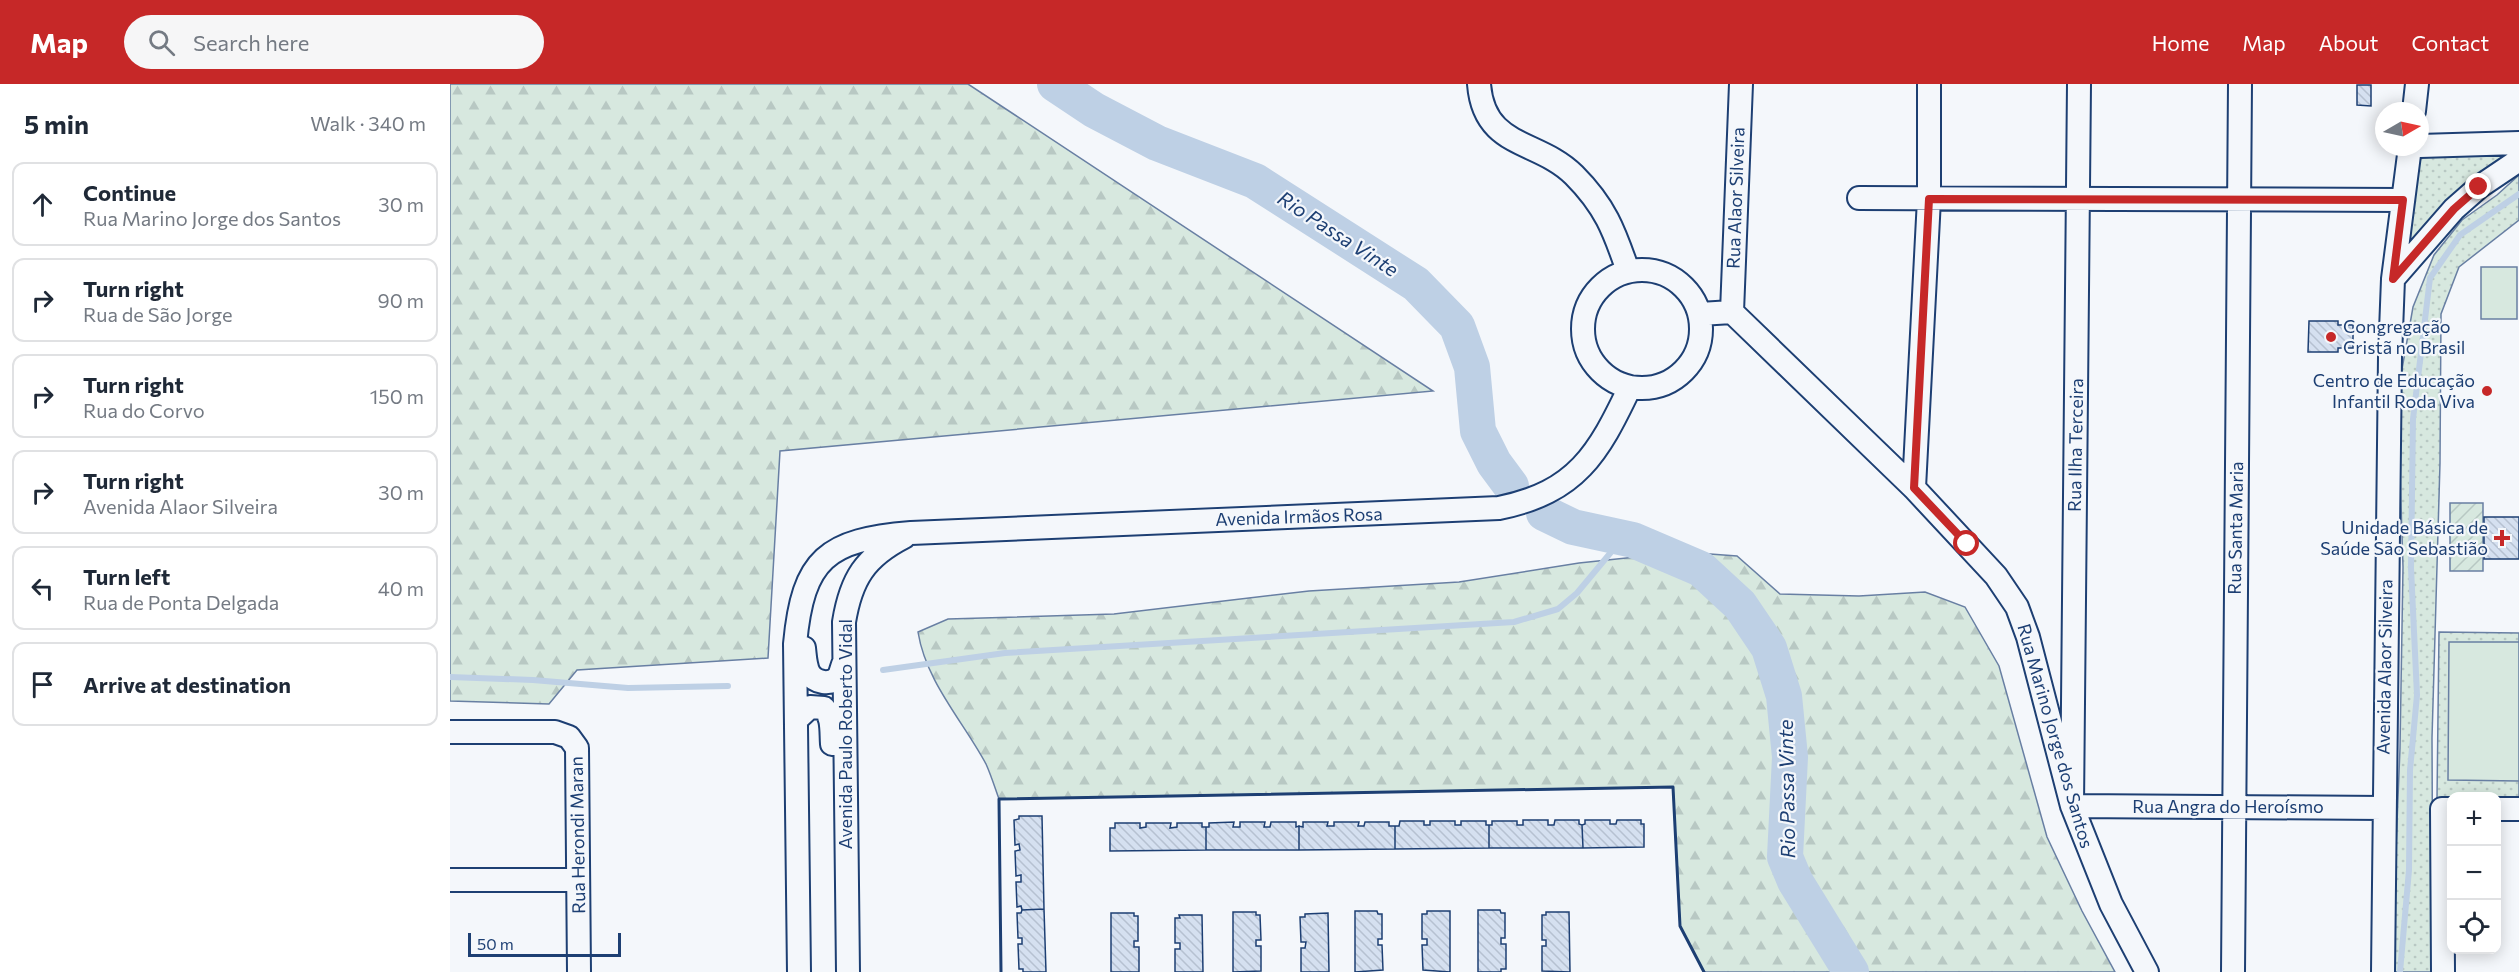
<!DOCTYPE html>
<html lang="en">
<head>
<meta charset="utf-8">
<style>
  :root { --surface:#fff; --page:#f6f6f7; --text:#1f2937; --muted:#747a83; --line:#e0e1e3; --accent:#c62828 }
  body { margin:0; font-family:Commissioner,sans-serif; background:var(--page); color:var(--text) }
  .controls { position:absolute; right:18px; bottom:18px; display:grid; overflow:hidden; border-radius:12px; box-shadow:0 3px 15px #0003 }
  .controls button { width:54px; height:54px; display:grid; place-items:center; padding:0; border:0; border-bottom:2px solid var(--line); background:var(--surface); color:var(--text); font:30px sans-serif }
  .compass { position:absolute; left:1925px; top:18px; width:54px; height:54px; border-radius:50%; background:var(--surface); box-shadow:0 3px 15px #0003; rotate:81deg }
  .scale { position:absolute; left:18px; bottom:15px; width:153px; box-sizing:border-box; padding-left:6px; border:3px solid #1d3f73; border-top:0; font-size:16px; line-height:21px; white-space:nowrap; color:#1d3f73; -webkit-text-stroke:4px #f4f7fb; paint-order:stroke }
  .stop { position:absolute; width:18px; height:18px; margin:-14px; border:4px solid #c62828; border-radius:50%; background:#fff }
  .stop.end { background:#c62828; border-color:#fff; box-shadow:0 2px 6px #0008 }
  .list { margin:0; padding:0; list-style:none }
  h2 { display:flex; justify-content:space-between; align-items:center; height:78px; margin:0; padding:0 24px; font-size:26px }
  h2 small { font-size:20px; font-weight:400; color:var(--muted) }
  .list li { display:grid; grid-template-columns:39px 1fr auto; gap:18px; align-items:center; box-sizing:border-box; height:84px; margin:0 12px 12px; padding:0 12px; border:2px solid var(--line); border-radius:12px }
  .list b { display:block; font-size:22px; white-space:nowrap }
  .list p { margin:0; font-size:20px; white-space:nowrap; color:var(--muted) }
  .list em { font-size:20px; font-style:normal; color:var(--muted) }
  .icon { flex:none; width:33px; height:33px; fill:none; stroke:currentColor; stroke-width:2; stroke-linecap:round; stroke-linejoin:round }
  .map { position:relative; flex:none; width:2069px; height:888px; overflow:hidden }
  header { display:flex; align-items:center; gap:36px; box-sizing:border-box; height:84px; padding:0 30px; background:var(--accent); color:#fff }
  header strong { font-size:28px }
  nav { display:flex; gap:33px; margin-inline-start:auto; font-size:21px }
  .search { width:420px; height:54px; background:var(--page); display:flex; align-items:center; gap:15px; box-sizing:border-box; padding:0 21px; border-radius:33px; color:var(--muted); font-size:22px }
  main { display:flex }
  aside { flex:1; background:var(--surface) }
  .map>svg:first-child { display:block }
</style>
</head>
<body>
<header>
<strong>Map</strong>
<div class="search"><svg class="icon" aria-label="search" viewBox="0 0 24 24"><circle cx="10" cy="10" r="6"/><path d="M15 15l6 6"/></svg>Search here</div>
<nav><a>Home</a><a>Map</a><a>About</a><a>Contact</a></nav>
</header>
<main>
<aside>
<h2>5 min<small>Walk · 340 m</small></h2>
<ul class="list">
<li><svg class="icon" aria-label="ahead" viewBox="0 0 24 24"><path d="M12 20V5M6 11l6-6 6 6"/></svg><div><b>Continue</b><p>Rua Marino Jorge dos Santos</p></div><em>30 m</em></li>
<li><svg class="icon" aria-label="right" viewBox="0 0 24 24"><path d="M7 20v-9h11M14 6l5 5-5 5"/></svg><div><b>Turn right</b><p>Rua de São Jorge</p></div><em>90 m</em></li>
<li><svg class="icon" aria-label="right" viewBox="0 0 24 24"><path d="M7 20v-9h11M14 6l5 5-5 5"/></svg><div><b>Turn right</b><p>Rua do Corvo</p></div><em>150 m</em></li>
<li><svg class="icon" aria-label="right" viewBox="0 0 24 24"><path d="M7 20v-9h11M14 6l5 5-5 5"/></svg><div><b>Turn right</b><p>Avenida Alaor Silveira</p></div><em>30 m</em></li>
<li><svg class="icon" aria-label="left" viewBox="0 0 24 24"><path d="M17 20v-9H6M10 6l-5 5 5 5"/></svg><div><b>Turn left</b><p>Rua de Ponta Delgada</p></div><em>40 m</em></li>
<li><svg class="icon" aria-label="arrive" viewBox="0 0 24 24"><path d="M6 21V4h12l-3 4 3 4H6"/></svg><div><b>Arrive at destination</b></div></li>
</ul>
</aside>
<div class="map">
<svg width="2069" height="888" viewBox="0 0 2069 888">
  <defs>
    <pattern id="grass-dots" width="8" height="8" patternUnits="userSpaceOnUse" patternTransform="scale(1.5)"><rect width="8" height="8" fill="#d7e8df"/><path d="M2 2h.1M6 6h.1" fill="none" stroke="#b8c8c3" stroke-width="1.8" stroke-linecap="round"/></pattern>
    <pattern id="forest-firs" width="22" height="20" patternUnits="userSpaceOnUse" patternTransform="scale(1.5)"><rect width="22" height="20" fill="#d7e8df"/><path d="M5 1l3.5 6h-7zM16 11l3.5 6h-7z" fill="#b8c8c3"/></pattern>
    <pattern id="garden-furrows" width="10" height="10" patternUnits="userSpaceOnUse" patternTransform="scale(1.5)"><rect width="10" height="10" fill="#d7e8df"/><path d="M-1 1l2-2M0 10L10 0M9 11l2-2" fill="none" stroke="#b8c8c3"/></pattern>
    <pattern id="building-back-hatch" width="6" height="6" patternUnits="userSpaceOnUse" patternTransform="scale(1.5)"><rect width="6" height="6" fill="#d5e0f0"/><path d="M-1 5l2 2M0 0l6 6M5-1l2 2" fill="none" stroke="#b6c1d1"/></pattern>
  </defs>
  <rect width="100%" height="100%" fill="#f4f7fb"/>
  <path fill="url(#grass-dots)" stroke="#687fa3" stroke-width="1.5" d="M1964,69H2062L1968,155L1957,158Z
    M2069,91V136L2009,183L1991,230L1990,379L1982,654L1983,888H1941L1950,664L1953,483L1948,326L1952,285L1963,223L1984,171L2012,136L2047,111Z
    M1989,548L2069,549V716H2047L2046,712H2002L2001,716L1987,715Z"/>
  <path fill="url(#forest-firs)" stroke="#687fa3" stroke-width="1.5" d="M0,0H518L983,307L330,367L318,574L127,586L99,620L0,617Z
    M1233,468L1287,472L1330,510L1409,512L1475,508L1515,523L1549,582L1597,753L1632,827L1665,888H1254L1230,842L1223,703L549,715C545,704 541,691 536,680C513,637 476,598 468,548L498,535L664,530L859,507L1009,498L1129,479Z"/>
  <path fill="url(#garden-furrows)" stroke="#687fa3" stroke-width="1.5" d="M2000,419H2033V487H2000Z"/>
  <path fill="#d7e8df" stroke="#687fa3" stroke-width="1.5" d="M2031,183H2067V235H2031Z
    M1999,558H2069V697L1998,696Z"/>
  <g fill="none" stroke-linecap="round" stroke-linejoin="round">
    <path stroke="#bed0e5" stroke-width="6" d="M433,586L555,569L1064,538L1108,525L1127,509L1167,461L1183,456
      M0,593L83,596L178,604L278,602
      M1950,888L1959,786L1960,686L1967,611L1961,484L1963,335L1980,194L2010,151L2069,110"/>
    <path stroke="#bed0e5" stroke-width="36" d="M605,0L644,26L707,59L805,97L966,200L1007,242L1022,283L1028,347L1044,379L1061,402
      M1094,429L1123,443L1183,456L1251,485L1290,521L1319,564L1334,612L1340,673L1335,773L1345,797L1401,888"/>
  </g>
  <path fill="url(#building-back-hatch)" stroke="#1d3f73" stroke-width="1.5" d="M1907,1H1921V22L1907,21Z
    M1859,237H1888V241H1903V264H1888V268H1858Z
    M2034,433H2069V475H2034Z
    M569,732H592L594,825L572,826L571,822L567,823L566,798H571V791L566,792L565,767L570,766L569,760L565,761L564,736L569,735Z
    M1073,736H1098V741H1104L1105,736H1129V740L1132,741L1133,764H1039V741H1042V737H1067V741H1073Z
    M1135,736H1160V740H1166L1167,736H1191V740H1194V763L1133,764L1132,741L1135,740Z
    M950,737H974V741H980V737H1005V741H1011V737H1036V741H1039V764L945,765V742H949Z
    M784,738L783,743H790V738H815L814,743H820L821,738H846V743L849,742V766H756V743H759V739Z
    M853,738H878L877,742H884V738H909L908,742H914L915,738H939V742H945V765L849,766V742L853,743Z
    M665,739H690V744L696,743V739H721L720,744L727,743V739H752V743H756V766L660,767V744H665Z
    M594,825L596,888H573V885H569L568,860H572V854H568L567,829H571L572,826Z
    M1028,826H1050L1051,829H1055V854H1051V860H1056V885H1051V888H1028Z
    M905,827H927L928,830H932V855H928V861H932L933,886L905,888Z
    M977,827H1000V888L973,886L972,861H977V855H972V830H977Z
    M783,828H806V831H810L811,856H806V862H811V887L783,888Z
    M1096,828H1119L1120,888L1092,887V862H1096V856H1092V831H1096Z
    M661,829H684V832H688V857H684V863H689V888H661Z
    M878,829L879,888H851V864H855L856,858H851L850,833H855V830Z
    M729,831H752L753,888H725V865H730V859H725V834H730Z"/>
  <g fill="none" stroke-linecap="round" stroke-linejoin="round">
    <defs>
      <path id="minor" d="M1029,0C1034,65 1088,55 1124,91C1155,122 1164,146 1178,187
        M1629,0L1622,722L1934,724
        M1964,27L1967,0
        M1970,62L2069,59
        M1409,114L1953,116
        M1133 245a59 59 0 1 1 118 0a59 59 0 1 1-118 0Z
        M1943,195L2004,125L2029,103L2069,76
        M1282,228L1291,0
        M1250,230L1282,228L1464,404L1546,492L1567,523L1578,553L1622,722L1661,820L1697,888
        M1464,404L1479,115V0
        M354,564C355,572 355,581 359,589C365,599 381,602 389,592C391,588 392,582 394,578
        M346,636L360,623L374,624C383,634 381,647 382,660
        M0,648H105L119,653L127,664L129,888
        M2046,725H2069
        M0,796H128
        M349,888L345,560C353,474 377,456 461,449L1049,424C1127,408 1148,370 1180,303
        M398,888L394,538C401,495 415,473 454,453
        M1783,888L1790,0
        M1933,888L1940,273L1943,195L1960,63
        M1993,888L1992,725H2002"/>
    </defs>
    <use href="#minor" stroke="#1d3f73" stroke-width="26"/>
    <use href="#minor" stroke="#f4f7fb" stroke-width="22"/>
    <path stroke="#1d3f73" stroke-width="3" d="M551,888L549,715L1223,703L1230,842L1254,888"/>
  </g>
  <g fill="none" stroke-linecap="round" stroke-linejoin="round">
    <path stroke="#c62828" stroke-width="8" d="M1517,460L1464,404L1479,115L1953,116L1943,195L2004,125L2029,103"/>
  </g>
  <g fill="#c62828" stroke="#f4f7fb" stroke-width="2">
    <circle cx="1881" cy="253" r="6"/>
    <circle cx="2037" cy="307" r="6"/>
    <path d="M2049 445h6v6h6v6h-6v6h-6v-6h-6v-6h6z"/>
  </g>
  <g text-anchor="middle" stroke-width="4.5" stroke-linejoin="round" paint-order="stroke">
    <g font-size="18" fill="#1d3f73" stroke="#f4f7fb">
      <text transform="translate(1286 114) rotate(-88)" y="6">Rua Alaor Silveira</text>
      <text transform="translate(1626 361) rotate(-89)" y="6">Rua Ilha Terceira</text>
      <text transform="translate(849 433) rotate(-2)" y="6">Avenida Irmãos Rosa</text>
      <text transform="translate(1786 444) rotate(-89)" y="6">Rua Santa Maria</text>
      <text transform="translate(1935 583) rotate(-89)" y="6">Avenida Alaor Silveira</text>
      <text transform="translate(396 650) rotate(-90)" y="6">Avenida Paulo Roberto Vidal</text>
      <text transform="translate(1605 652) rotate(74)" y="6">Rua Marino Jorge dos Santos</text>
      <text x="1778" y="729">Rua Angra do Heroísmo</text>
      <text transform="translate(128 751) rotate(-91)" y="6">Rua Herondi Maran</text>
    </g>
    <g font-size="18" fill="#1d3f73" stroke="#f4f7fb" text-anchor="end">
      <text x="1893" y="249" text-anchor="start">Congregação<tspan x="1893" dy="21">Cristã no Brasil</tspan></text>
      <text x="2025" y="303">Centro de Educação<tspan x="2025" dy="21">Infantil Roda Viva</tspan></text>
      <text x="2038" y="450">Unidade Básica de<tspan x="2038" dy="21">Saúde São Sebastião</tspan></text>
    </g>
    <g font-size="20" font-style="italic" fill="#1d3f73" stroke="#f4f7fb">
      <text transform="translate(888 150) rotate(33)" y="7">Rio Passa Vinte</text>
      <text transform="translate(1337 705) rotate(-91)" y="7">Rio Passa Vinte</text>
    </g>
  </g>
</svg>
<div class="controls">
<button>+</button>
<button>−</button>
<button><svg class="icon" aria-label="locate" viewBox="0 0 24 24"><circle cx="12" cy="12" r="6"/><path d="M12 2v4M12 18v4M2 12h4M18 12h4"/></svg></button>
</div>
<svg class="compass" viewBox="-18 -18 36 36"><path d="M0-13l5 13h-10z" fill="#e53935"/><path d="M0 13l5-13h-10z" fill="#747a83"/></svg>
<div class="scale">50 m</div>
<div class="stop" style="left:1517px;top:460px"></div>
<div class="stop end" style="left:2029px;top:103px"></div>
</div>
</main>
</body>
</html>
